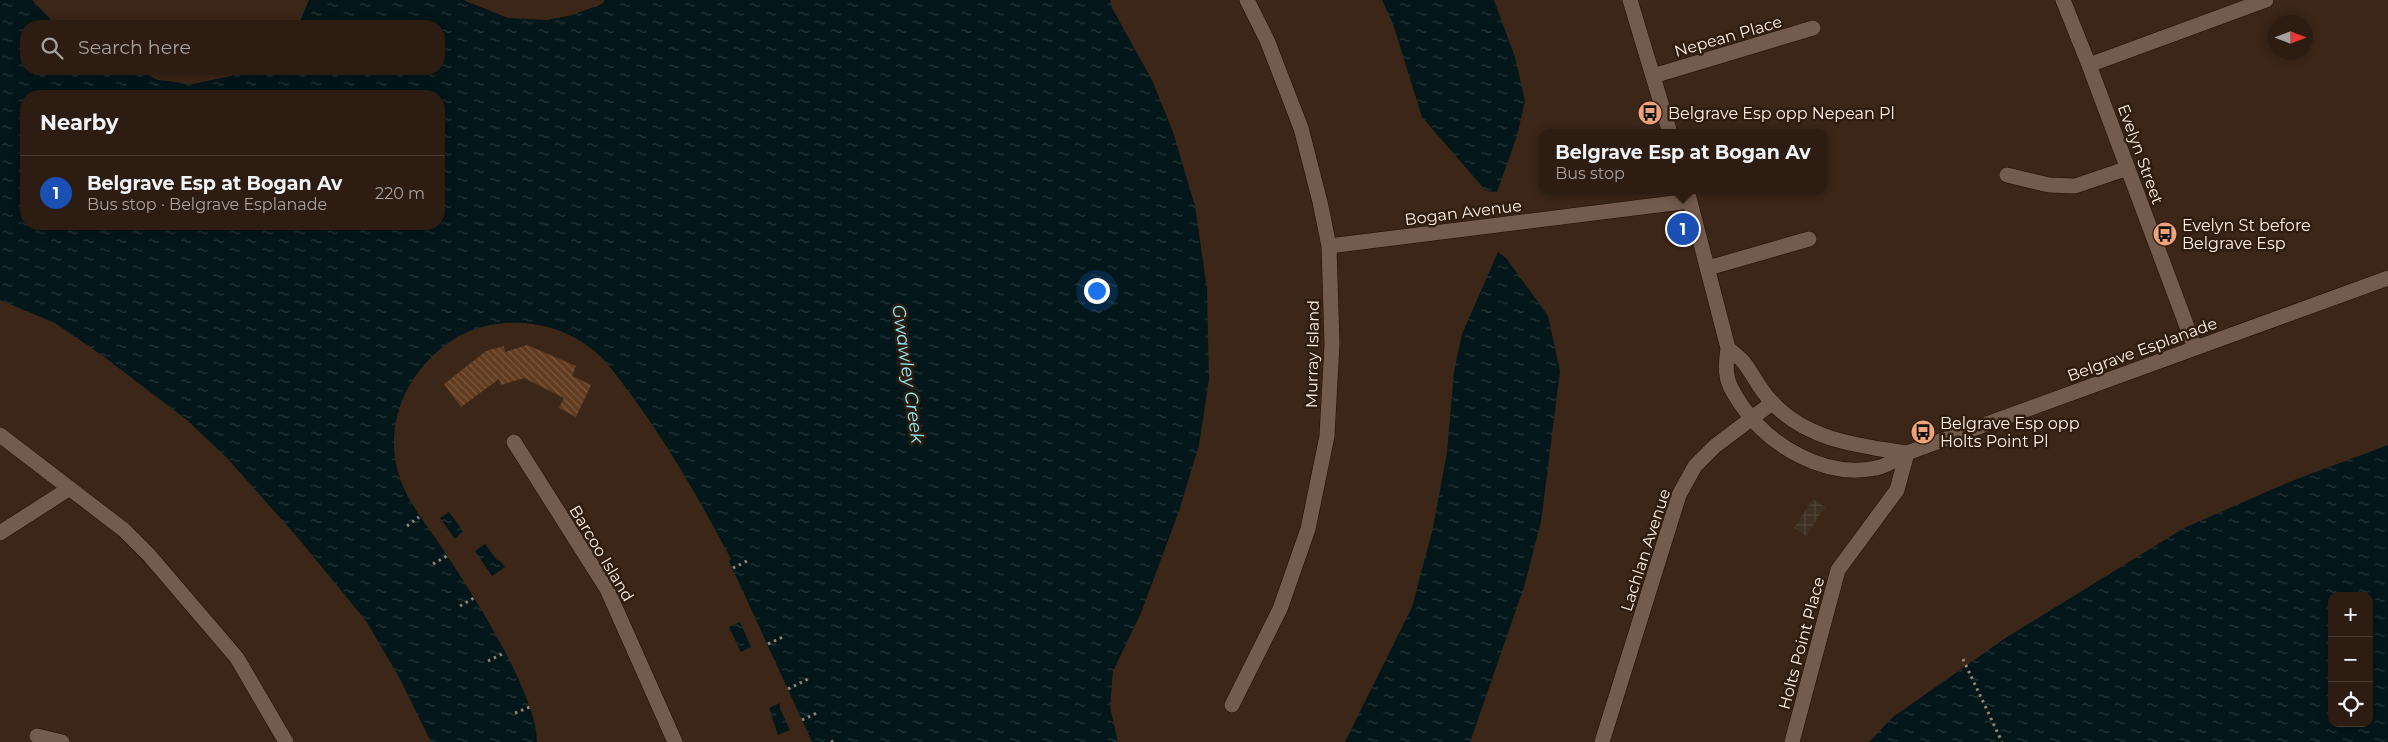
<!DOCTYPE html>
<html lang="en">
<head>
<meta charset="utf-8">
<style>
  :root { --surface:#2c1c12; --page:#382920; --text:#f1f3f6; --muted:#a6a19f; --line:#483a32; --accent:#1a73e8 }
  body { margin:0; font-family:Montserrat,sans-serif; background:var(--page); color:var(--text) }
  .controls { position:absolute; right:15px; bottom:15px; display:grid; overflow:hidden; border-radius:10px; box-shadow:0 2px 12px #0003 }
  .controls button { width:45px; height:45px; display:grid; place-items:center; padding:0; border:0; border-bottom:1px solid var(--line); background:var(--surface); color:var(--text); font:25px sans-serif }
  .compass { position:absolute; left:2268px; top:15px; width:45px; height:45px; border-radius:50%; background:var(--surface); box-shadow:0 2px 12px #0003; rotate:90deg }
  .you { position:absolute; left:1096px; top:290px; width:18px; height:18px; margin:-12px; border:4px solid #fff; border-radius:50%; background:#1a73e8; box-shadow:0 0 0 8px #1a73e833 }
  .badge { display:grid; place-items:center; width:32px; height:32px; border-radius:50%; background:var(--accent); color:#fff; font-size:16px; font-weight:700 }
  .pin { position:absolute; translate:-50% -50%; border:2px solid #fff; box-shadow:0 1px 5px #0006 }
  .popup { position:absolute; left:1539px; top:129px; width:288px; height:65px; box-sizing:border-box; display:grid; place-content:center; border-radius:10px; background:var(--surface); filter:drop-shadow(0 1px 4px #0005); font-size:16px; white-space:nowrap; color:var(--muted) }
  .popup b { font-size:19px; color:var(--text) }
  .popup::after { content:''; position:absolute; left:50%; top:100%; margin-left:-10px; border:10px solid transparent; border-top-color:var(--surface) }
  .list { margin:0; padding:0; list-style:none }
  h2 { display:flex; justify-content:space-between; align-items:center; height:65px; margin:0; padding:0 20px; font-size:21px }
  h2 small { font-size:16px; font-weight:400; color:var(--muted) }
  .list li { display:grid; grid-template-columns:32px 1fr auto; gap:15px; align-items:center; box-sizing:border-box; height:75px; padding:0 20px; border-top:1px solid var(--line) }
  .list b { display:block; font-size:19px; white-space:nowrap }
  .list p { margin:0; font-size:16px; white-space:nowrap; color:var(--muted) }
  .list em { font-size:16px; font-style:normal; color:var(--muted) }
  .icon { flex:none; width:28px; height:28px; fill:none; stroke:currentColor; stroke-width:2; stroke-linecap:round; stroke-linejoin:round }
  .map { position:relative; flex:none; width:2388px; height:742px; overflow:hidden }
  .search { position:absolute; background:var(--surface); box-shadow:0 2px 12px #0003; left:20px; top:20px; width:425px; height:55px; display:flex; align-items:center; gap:12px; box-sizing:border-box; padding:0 18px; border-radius:20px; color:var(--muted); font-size:19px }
  .panel { position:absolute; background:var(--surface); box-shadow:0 2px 12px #0003; left:20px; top:90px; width:425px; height:140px; border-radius:20px }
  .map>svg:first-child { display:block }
</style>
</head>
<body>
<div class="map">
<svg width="2388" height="742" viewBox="0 0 2388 742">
  <defs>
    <pattern id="industrial-grid" width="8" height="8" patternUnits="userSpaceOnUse" patternTransform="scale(1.25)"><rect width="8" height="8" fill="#3c3122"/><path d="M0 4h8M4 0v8" fill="none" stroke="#504537"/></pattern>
    <pattern id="water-ripples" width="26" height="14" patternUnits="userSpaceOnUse" patternTransform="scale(1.25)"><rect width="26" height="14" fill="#031619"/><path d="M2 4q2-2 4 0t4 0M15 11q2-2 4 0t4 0" fill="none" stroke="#29383a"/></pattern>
    <pattern id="building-back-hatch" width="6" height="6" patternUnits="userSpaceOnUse" patternTransform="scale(1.25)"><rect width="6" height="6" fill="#623c20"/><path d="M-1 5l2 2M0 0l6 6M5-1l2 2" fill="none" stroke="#7a5940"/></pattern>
  </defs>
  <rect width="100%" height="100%" fill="#3b2618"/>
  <path fill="url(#industrial-grid)" d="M1813,499L1825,507L1806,536L1794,528Z"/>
  <path fill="url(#water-ripples)" fill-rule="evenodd" d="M0,0H32L57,26H26V69H135L158,80L193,84L231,76L249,69H439V26H298L309,0H463L508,18L547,20L572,15L602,4L605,0H1110L1112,8L1152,80L1173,132L1195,206L1207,289L1209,380L1199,445L1179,511L1141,613L1113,671L1110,707L1118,742H812L729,561L731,559C702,504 671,450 635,400C624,386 613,369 600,356C561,318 493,311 448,343C415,367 393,404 394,446C395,486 417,511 438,542C467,585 537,692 537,742H431L399,677L366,621L298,538L227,458L187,420L103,356L55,323L0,300ZM26,96H439V224H26Z
    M1382,0H1494L1515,57L1525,101L1517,136L1497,192L1486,191L1422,117L1393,24Z
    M1498,252L1506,258L1548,316L1560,371L1541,522L1524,587L1470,742H1345L1412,607L1433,528L1447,452L1454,372L1462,334Z
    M2388,445V742H1869L1893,717L2004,639L2184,528L2289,482ZM2332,596H2369V723H2332Z
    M449,512L463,531L455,539L440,518Z
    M485,544L497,560L500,561L505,567L492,576L475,551Z
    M740,622L751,647L741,652L729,627Z
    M780,703V709L790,730L778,735L769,708Z"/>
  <path fill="url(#building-back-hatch)" d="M527,345L576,366L572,376L591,385L576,417L559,408L564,398L524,378L501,385L499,379L461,407L444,384L486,351L504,346L505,352Z"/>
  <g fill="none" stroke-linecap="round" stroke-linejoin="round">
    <defs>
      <path id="minor" d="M1630,0L1670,133
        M2063,0L2089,65L2195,348
        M2089,65L2266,0
        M1653,76L1813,28
        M2007,175L2049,185L2075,186L2128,168
        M1687,190L1728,348C1727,357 1725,367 1727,375C1728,386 1736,397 1742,406C1770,446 1825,479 1876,468C1887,466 1898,458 1907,453L2388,278
        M1329,246L1690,201
        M1708,268L1809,239
        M1728,348C1733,353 1741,358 1745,364C1754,376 1760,390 1771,401C1805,440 1859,446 1907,453
        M0,435L124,530L149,555L237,658L286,742
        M514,442L607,589L675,742
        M0,533L70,488
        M1232,705L1280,609L1308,529L1327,436L1332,344L1329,246L1320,202L1301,128L1267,40L1247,0
        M37,736L62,742
        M1602,742L1679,495L1695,466L1715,446L1772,403
        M1792,742L1838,570L1897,490L1907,453"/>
    </defs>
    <use href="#minor" stroke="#210f03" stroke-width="16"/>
    <path stroke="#948377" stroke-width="3" stroke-dasharray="2.5 4" stroke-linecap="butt" d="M407,526L419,517
      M433,564L447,556
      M733,568L749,560
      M460,606L474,598
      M768,644L783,637
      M1963,659L2002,742
      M488,661L504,653
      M788,689L808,679
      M515,713L530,707
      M802,720L819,712
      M831,742L834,741"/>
    <use href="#minor" stroke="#735c4d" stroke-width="15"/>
  </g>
  <defs>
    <symbol id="bus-disc" viewBox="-11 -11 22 22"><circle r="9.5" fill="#f0a279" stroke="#301d0f"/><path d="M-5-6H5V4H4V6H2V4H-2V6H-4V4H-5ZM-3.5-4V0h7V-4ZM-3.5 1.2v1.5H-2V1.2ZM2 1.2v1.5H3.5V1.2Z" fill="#111"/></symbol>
  </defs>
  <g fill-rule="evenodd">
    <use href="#bus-disc" x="1636" y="99" width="28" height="28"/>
    <use href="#bus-disc" x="2151" y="220" width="28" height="28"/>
    <use href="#bus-disc" x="1909" y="418" width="28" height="28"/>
  </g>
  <g text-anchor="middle" stroke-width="5" stroke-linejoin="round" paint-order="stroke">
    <g font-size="16" fill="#fff1e8" stroke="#301d0f">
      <text transform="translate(1728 36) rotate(-16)" y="6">Nepean Place</text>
      <text transform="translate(2141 154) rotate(70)" y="6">Evelyn Street</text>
      <text transform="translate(1463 212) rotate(-7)" y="6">Bogan Avenue</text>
      <text transform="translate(2142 349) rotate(-20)" y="6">Belgrave Esplanade</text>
      <text transform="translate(1312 354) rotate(-89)" y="6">Murray Island</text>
      <text transform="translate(1645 550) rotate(-72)" y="6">Lachlan Avenue</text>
      <text transform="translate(602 553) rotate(59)" y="6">Barcoo Island</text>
      <text transform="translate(1801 643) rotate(-75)" y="6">Holts Point Place</text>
    </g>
    <g font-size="16" fill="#fff1e8" stroke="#301d0f" text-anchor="start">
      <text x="1668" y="119">Belgrave Esp opp Nepean Pl</text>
      <text x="2182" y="231">Evelyn St before<tspan x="2182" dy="18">Belgrave Esp</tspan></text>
      <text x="1940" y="429">Belgrave Esp opp<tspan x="1940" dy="18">Holts Point Pl</tspan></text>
    </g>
    <g font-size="18" font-style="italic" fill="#89f0fc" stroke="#301d0f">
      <text transform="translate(908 374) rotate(82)" y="6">Gwawley Creek</text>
    </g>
  </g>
</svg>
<div class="controls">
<button>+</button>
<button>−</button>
<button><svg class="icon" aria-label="locate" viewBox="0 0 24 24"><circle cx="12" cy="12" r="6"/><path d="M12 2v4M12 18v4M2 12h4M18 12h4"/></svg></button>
</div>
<svg class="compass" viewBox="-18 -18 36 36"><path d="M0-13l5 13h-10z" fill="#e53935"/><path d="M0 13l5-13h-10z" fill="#a6a19f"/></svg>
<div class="you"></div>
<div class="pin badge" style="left:1683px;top:229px;background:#1a4fb4">1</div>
<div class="popup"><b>Belgrave Esp at Bogan Av</b>Bus stop</div>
<div class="search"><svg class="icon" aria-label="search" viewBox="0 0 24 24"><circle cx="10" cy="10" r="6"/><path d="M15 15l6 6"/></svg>Search here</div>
<section class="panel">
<h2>Nearby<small></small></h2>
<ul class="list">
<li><span class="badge" style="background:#1a4fb4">1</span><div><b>Belgrave Esp at Bogan Av</b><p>Bus stop · Belgrave Esplanade</p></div><em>220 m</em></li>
</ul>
</section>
</div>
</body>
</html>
